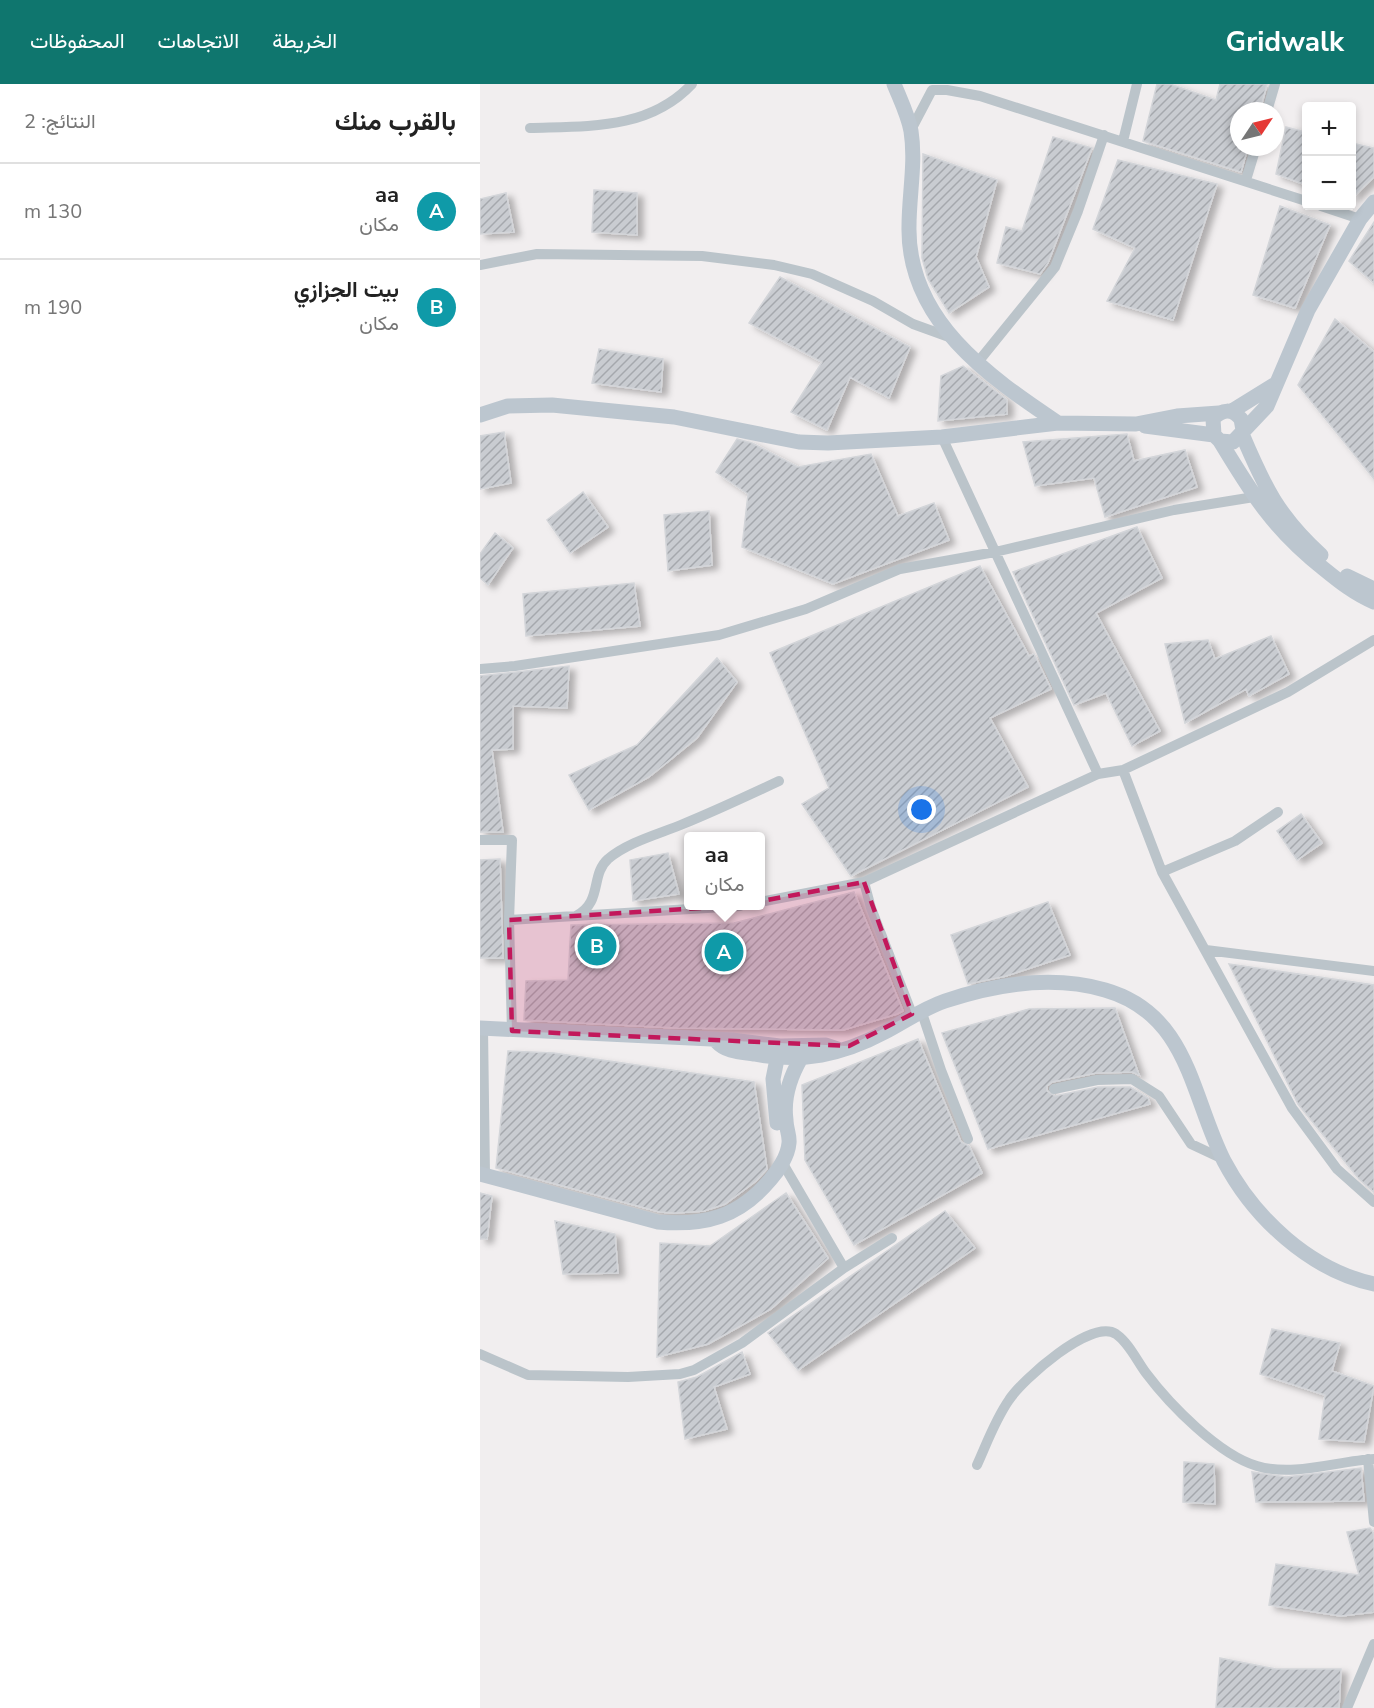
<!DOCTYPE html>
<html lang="ar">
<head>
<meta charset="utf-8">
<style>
  :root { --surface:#fff; --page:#f6f6f6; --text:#222; --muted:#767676; --line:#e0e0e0; --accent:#0f766e }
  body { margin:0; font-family:"Nunito Sans",Vazirmatn,sans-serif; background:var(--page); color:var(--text); direction:rtl }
  .controls { position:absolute; right:18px; top:18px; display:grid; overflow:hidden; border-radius:6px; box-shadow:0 3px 9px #0003 }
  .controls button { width:54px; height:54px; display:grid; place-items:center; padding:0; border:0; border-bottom:2px solid var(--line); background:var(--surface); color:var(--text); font:30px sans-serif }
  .compass { position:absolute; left:750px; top:18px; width:54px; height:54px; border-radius:50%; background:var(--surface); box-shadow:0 3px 9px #0003; rotate:55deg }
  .you { position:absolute; left:442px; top:726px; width:21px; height:21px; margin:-15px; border:4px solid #fff; border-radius:50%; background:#1a73e8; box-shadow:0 0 0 9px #1a73e833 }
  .badge { display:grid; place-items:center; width:39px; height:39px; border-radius:50%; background:var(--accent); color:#fff; font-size:20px; font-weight:700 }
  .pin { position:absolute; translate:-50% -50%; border:3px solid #fff; box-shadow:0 2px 6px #0006 }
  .popup { position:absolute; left:204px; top:748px; width:81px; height:78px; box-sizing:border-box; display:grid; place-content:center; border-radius:6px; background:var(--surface); filter:drop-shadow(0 2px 4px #0005); font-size:20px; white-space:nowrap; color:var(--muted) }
  .popup b { font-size:22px; color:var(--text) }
  .popup::after { content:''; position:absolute; left:50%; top:100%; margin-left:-12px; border:12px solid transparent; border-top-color:var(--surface) }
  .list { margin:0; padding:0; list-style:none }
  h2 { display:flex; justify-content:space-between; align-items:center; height:78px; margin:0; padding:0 24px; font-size:26px }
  h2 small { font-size:20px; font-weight:400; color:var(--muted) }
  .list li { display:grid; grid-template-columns:39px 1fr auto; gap:18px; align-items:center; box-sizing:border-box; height:96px; padding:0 24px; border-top:2px solid var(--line) }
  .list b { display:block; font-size:22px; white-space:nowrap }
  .list p { margin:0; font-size:20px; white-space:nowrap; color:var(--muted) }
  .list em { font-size:20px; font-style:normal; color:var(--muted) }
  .map { position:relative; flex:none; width:894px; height:1624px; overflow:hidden; direction:ltr }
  header { display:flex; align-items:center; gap:36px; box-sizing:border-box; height:84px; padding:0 30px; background:var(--accent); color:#fff }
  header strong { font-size:28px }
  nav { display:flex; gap:33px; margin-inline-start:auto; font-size:21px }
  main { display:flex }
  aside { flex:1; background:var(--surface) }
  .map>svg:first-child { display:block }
</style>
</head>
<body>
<header>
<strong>Gridwalk</strong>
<nav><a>الخريطة</a><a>الاتجاهات</a><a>المحفوظات</a></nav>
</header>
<main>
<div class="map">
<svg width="894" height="1624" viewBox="0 0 894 1624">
  <defs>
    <pattern id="building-hatch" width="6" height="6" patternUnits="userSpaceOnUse" patternTransform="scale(1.5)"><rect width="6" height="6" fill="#c9ccd1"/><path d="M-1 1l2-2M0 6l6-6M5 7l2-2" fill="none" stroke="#a5a8ad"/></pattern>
    <filter id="shadow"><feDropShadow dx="6" dy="4" stdDeviation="3" flood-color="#0004"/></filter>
  </defs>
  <rect width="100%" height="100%" fill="#f1eeef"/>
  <path fill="url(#building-hatch)" stroke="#d3d5d9" stroke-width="1.5" filter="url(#shadow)" d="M677,0H690L736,16L740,0H787L780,27H759V63H768L761,88L663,57Z
    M806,43L826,48V101L796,90Z
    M573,53L612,64L568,179L560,190L517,179L526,143L542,147Z
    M872,59L894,64V93L872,114Z
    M443,70L517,96L496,173L509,203L469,229L448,195L442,174Z
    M638,76L737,100L693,236L627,217L655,164L613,145Z
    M114,106L157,109V151L112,148Z
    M26,109L34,148L0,150V115Z
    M800,122L850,141L815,224L773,211Z
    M894,138V199L869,177Z
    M300,193L430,263L409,314L370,293L347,346L311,328L342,278L269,239Z
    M855,235L894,268V395L818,301Z
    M119,265L183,275L181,308L112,299Z
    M483,282L527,316V330L458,337L461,292Z
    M24,348L31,399L0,405V352Z
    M647,350L654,377L705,366L717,403L625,433L614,394L555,402L543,358Z
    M257,355L272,359L318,383L391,370L418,432L454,419L469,456L353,500L262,463L268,410L236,388Z
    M103,408L128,443L90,469L67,436Z
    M229,427L232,481L188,487L184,431Z
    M657,443L682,494L616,529L680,647L652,662L626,609L594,621L533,488Z
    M15,449L33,464L8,501L0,494V470Z
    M500,482L549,572L554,570L571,605L510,634L548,703L371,792L322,720L349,704L290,569Z
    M154,499L160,542L46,552L43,510Z
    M791,552L809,590L769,612L766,605L705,639L685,560L728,556L735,575Z
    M237,574L257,598L217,654L169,693L109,726L89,691L157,661Z
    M89,582L87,624L33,622V665L12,666L23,748H0V592Z
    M821,730L842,759L817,776L797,747Z
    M188,769L199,810L153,817L150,776Z
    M20,775L23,874H0V776Z
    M374,808L423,927L417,930L363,946L197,944L44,936L46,897L88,896L91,841L254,839Z
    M568,818L590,871L526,892L488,900L471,851Z
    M749,880L894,901V1108L879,1095L818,1020Z
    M635,924L659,991L652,988L616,989L572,998L567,1002V1007L575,1012L618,1003H650L668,1014L670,1020L508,1065L462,949L549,925Z
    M438,955L481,1058L489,1062L502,1089L374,1161L325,1076L322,1001Z
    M28,967L74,969L274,998L287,1085L276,1097L245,1120L224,1127L195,1129L180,1128L16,1084Z
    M0,1109L12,1112L7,1155H0Z
    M306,1109L348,1174L291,1225L228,1260L177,1273L180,1159L230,1162Z
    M465,1127L495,1164L318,1286L288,1249Z
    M75,1137L135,1150L138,1189L83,1190Z
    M792,1245L860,1259L852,1287L894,1302L884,1358L839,1355L845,1311L780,1290Z
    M262,1268L270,1290L234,1303L247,1345L205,1355L198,1298L217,1293Z
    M704,1378L734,1380L735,1420L703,1418Z
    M881,1384L884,1417L776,1418L772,1388L806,1393Z
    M890,1444L894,1450V1528L861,1532L789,1521L796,1480L879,1491L867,1448Z
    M740,1574L796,1585H861L859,1624H736Z"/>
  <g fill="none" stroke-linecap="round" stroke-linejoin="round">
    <path stroke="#bbc4ca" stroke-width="10" d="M787,27L795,0
      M50,44C108,42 169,46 212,0
      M431,46L452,6H467L500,12L826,117
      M643,57L657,0
      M766,96L776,63
      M841,122L880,135
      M0,181L57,170L222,172L294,181L332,190L393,217L433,240L469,253
      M498,278L575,183L598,127L624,51
      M462,353L618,690
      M0,585L35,582L239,551L326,525L420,485L515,468L694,426L774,413
      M643,686L682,788L812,1024L857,1085L894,1118
      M0,756H32L29,836L32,947
      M682,788L755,757L798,728
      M384,798L391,824L432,930
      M280,818L384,798L618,690L643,686L808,608L894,556
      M96,832C123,818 110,791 128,775C148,758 179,750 203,740C235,727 267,712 299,697
      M29,836L260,822
      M726,866L894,887
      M441,926L461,986L488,1055
      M3,944L5,1091
      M574,1005L617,996L652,995L679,1012L711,1060L743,1075
      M302,1078L364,1184
      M0,1270L48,1291L148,1293L200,1290L214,1286L262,1259L364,1184L412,1154
      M888,1375L894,1438
      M497,1381C507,1359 515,1336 529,1316C542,1296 611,1234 636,1250C649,1259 657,1277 666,1289C690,1321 739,1371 777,1382C814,1393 857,1377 894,1375
      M867,1624L894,1560"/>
    <path stroke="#bcc6cf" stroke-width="15" d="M414,0C420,15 428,31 431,47C436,78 429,111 429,142C427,236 508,292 578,339
      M752,327L794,301
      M0,331L28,322L72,321L194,333L319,358L348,359L462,353L578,339L656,340L697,332L739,329
      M665,342L734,351
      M763,346L761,335C752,324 742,325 733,335L734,351L740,357L753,358L787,322L828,226L880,135L894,118
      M762,350C784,402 798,432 841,471
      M740,357C772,410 794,446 844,485C860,498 875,510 894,518
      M867,492L894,505
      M0,944L252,956L300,962L346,961L358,965
      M237,958C246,968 261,968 274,970C322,979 362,971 405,948C426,937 442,925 465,917C516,900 573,891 625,906C709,930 711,1012 744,1077C774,1134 830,1186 894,1200
      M297,1039L293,995L299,965
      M0,1090L178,1138C225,1142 259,1133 290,1096C298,1087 308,1072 309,1059C310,1052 306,1044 306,1036C303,1014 310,993 321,974"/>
  </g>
  <path fill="#c2185b" fill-opacity="0.2" stroke="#c2185b" stroke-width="4.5" stroke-dasharray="12 8" stroke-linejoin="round" d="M384,798L432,930L369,962L32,947L29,836L255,822Z"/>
</svg>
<div class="controls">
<button>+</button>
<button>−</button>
</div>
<svg class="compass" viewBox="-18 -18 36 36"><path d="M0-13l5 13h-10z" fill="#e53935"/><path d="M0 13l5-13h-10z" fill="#767676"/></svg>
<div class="you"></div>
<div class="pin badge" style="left:244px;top:868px;background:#0f9aa8">A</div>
<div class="popup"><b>aa</b>مكان</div>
<div class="pin badge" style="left:117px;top:862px;background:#0f9aa8">B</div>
</div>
<aside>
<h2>بالقرب منك<small>النتائج: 2</small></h2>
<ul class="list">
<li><span class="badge" style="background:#0f9aa8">A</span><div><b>aa</b><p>مكان</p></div><em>130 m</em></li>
<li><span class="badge" style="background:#0f9aa8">B</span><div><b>بيت الجزازي</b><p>مكان</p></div><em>190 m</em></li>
</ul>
</aside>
</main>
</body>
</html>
